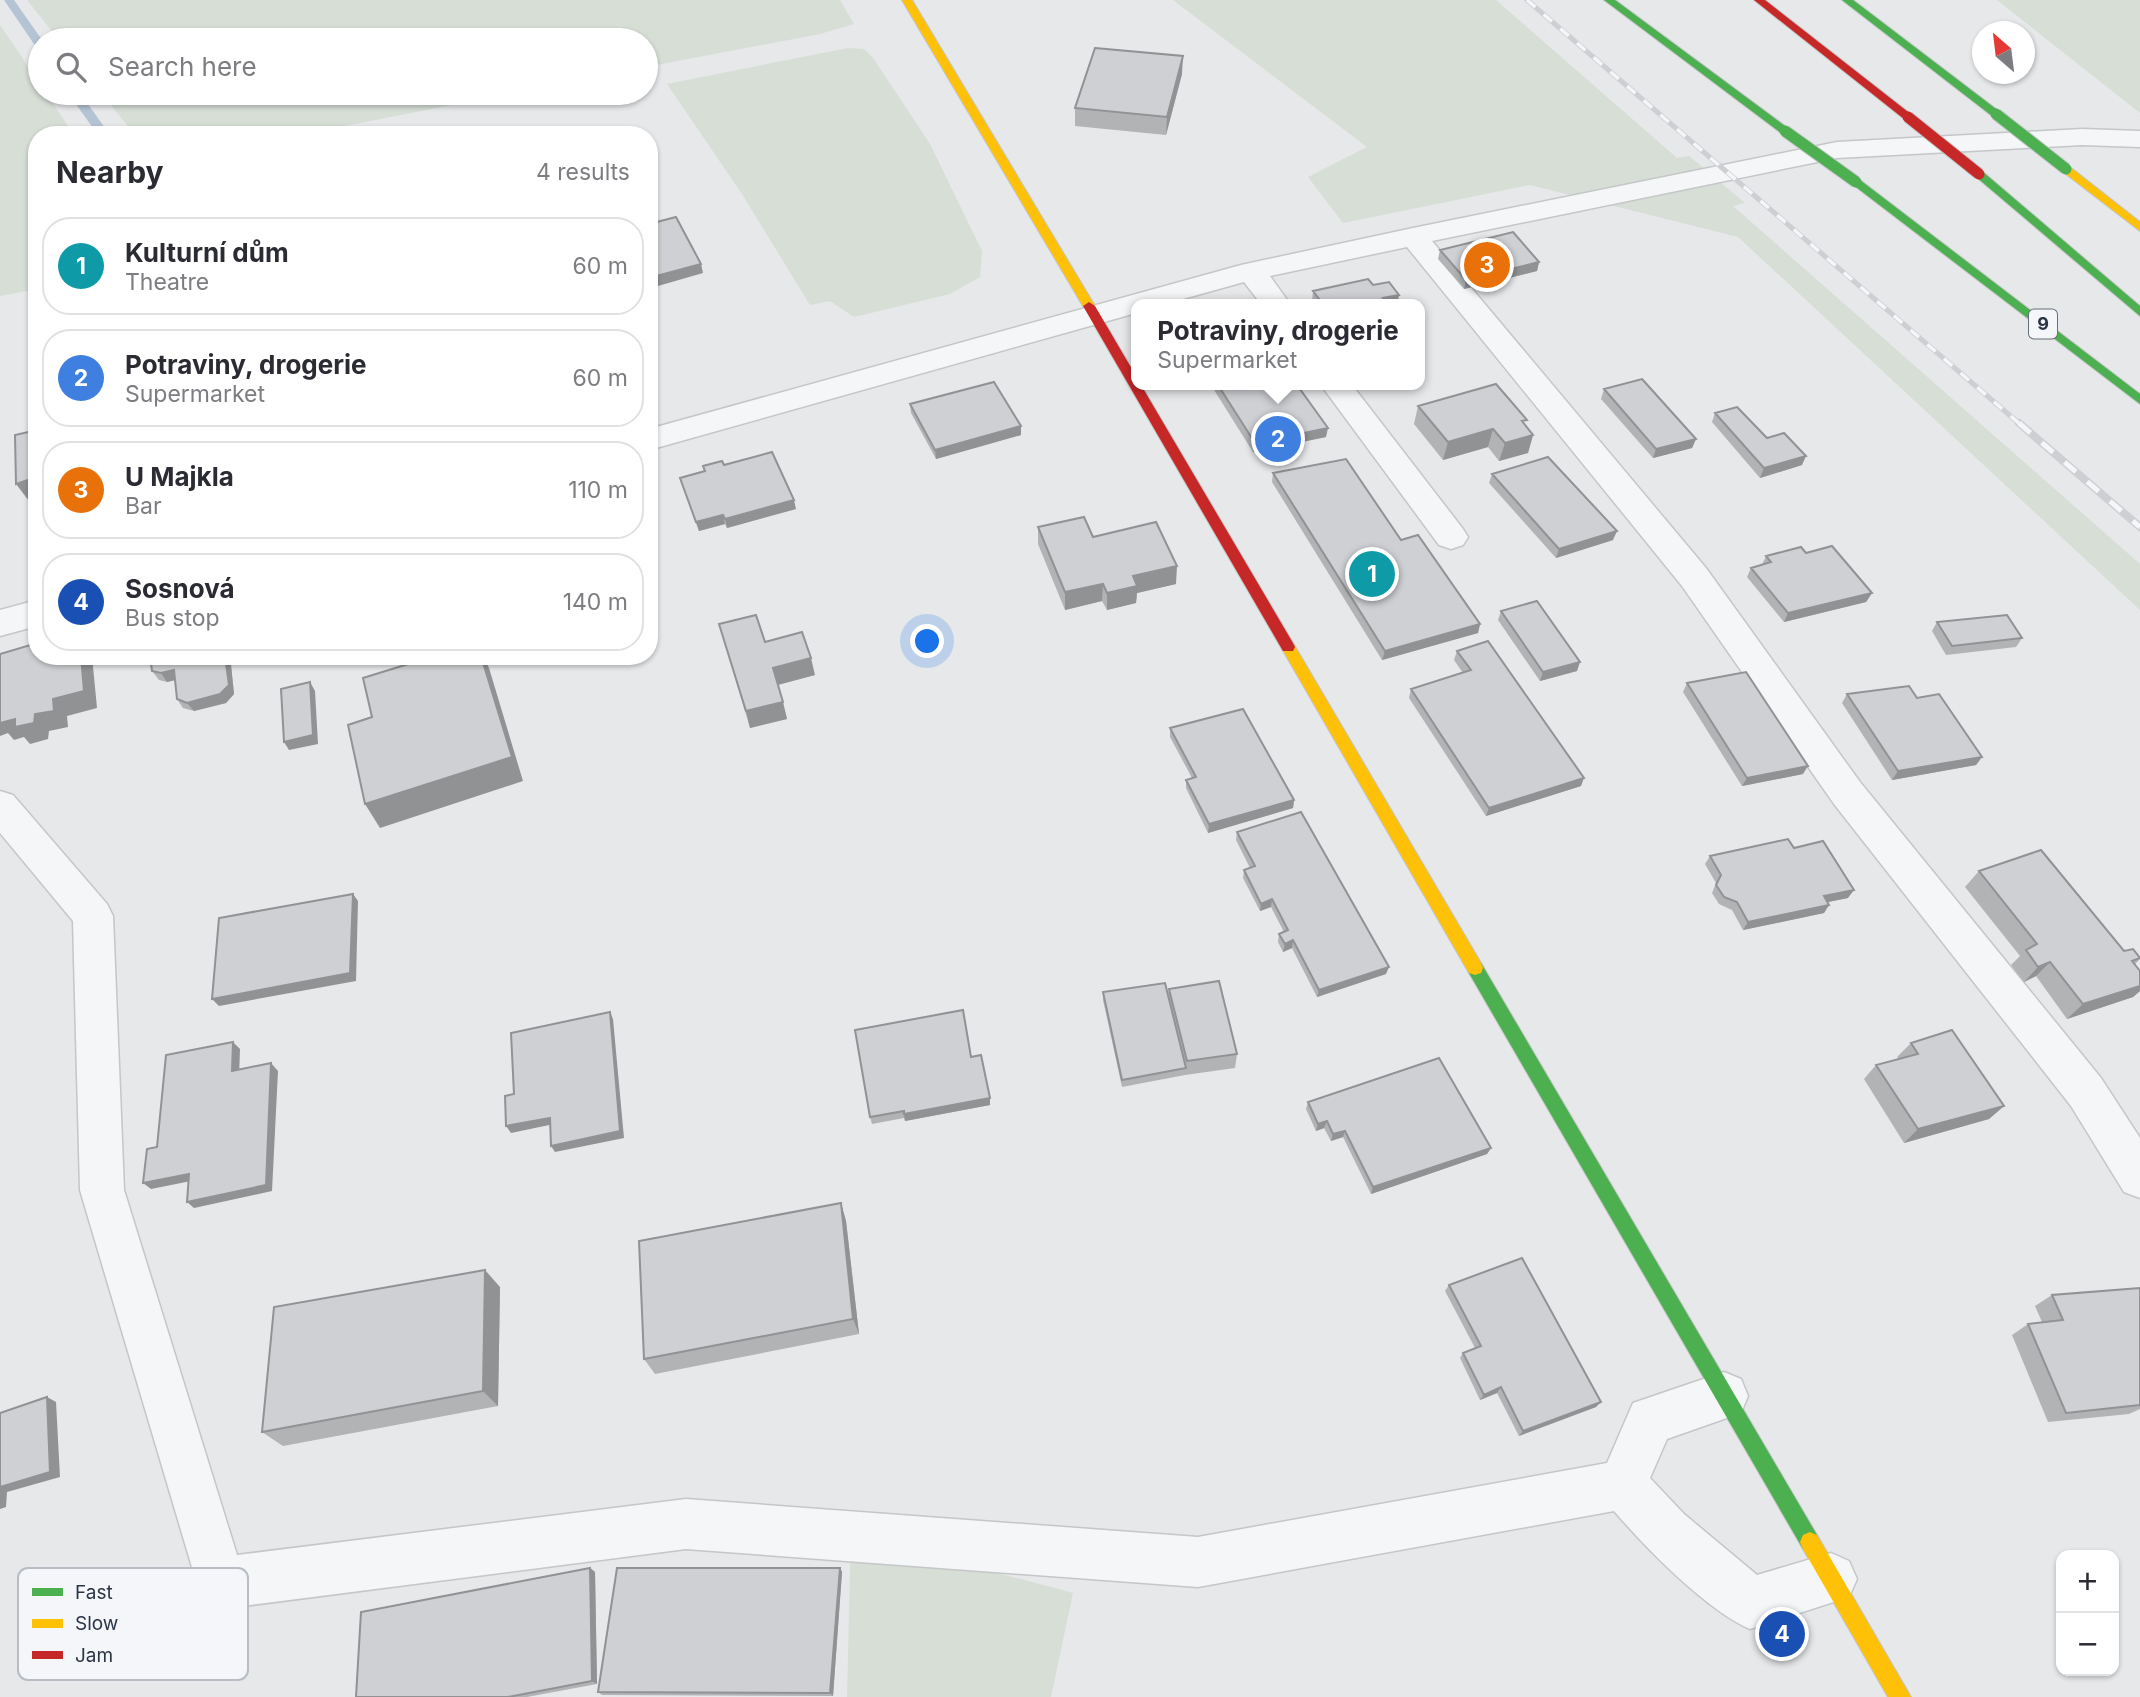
<!DOCTYPE html>
<html lang="en">
<head>
<meta charset="utf-8">
<style>
  :root { --surface:#fff; --page:#f2f2f3; --text:#2b2b33; --muted:#7c7c81; --line:#e1e1e2; --accent:#1a73e8 }
  body { margin:0; font-family:Inter,sans-serif; background:var(--page); color:var(--text) }
  .controls { position:absolute; right:21px; bottom:21px; display:grid; overflow:hidden; border-radius:14px; box-shadow:0 2px 5px #0004 }
  .controls button { width:63px; height:63px; display:grid; place-items:center; padding:0; border:0; border-bottom:2px solid var(--line); background:var(--surface); color:var(--text); font:35px sans-serif }
  .compass { position:absolute; left:1972px; top:21px; width:63px; height:63px; border-radius:50%; background:var(--surface); box-shadow:0 2px 5px #0004; rotate:332deg }
  .you { position:absolute; left:928px; top:642px; width:24px; height:24px; margin:-18px; border:5px solid #fff; border-radius:50%; background:#1a73e8; box-shadow:0 0 0 10px #1a73e833 }
  .badge { display:grid; place-items:center; width:46px; height:46px; border-radius:50%; background:var(--accent); color:#fff; font-size:23px; font-weight:700 }
  .pin { position:absolute; translate:-50% -50%; border:4px solid #fff; box-shadow:0 2px 7px #0006 }
  .popup { position:absolute; left:1131px; top:299px; width:294px; height:91px; box-sizing:border-box; display:grid; place-content:center; border-radius:14px; background:var(--surface); filter:drop-shadow(0 2px 5px #0005); font-size:23px; white-space:nowrap; color:var(--muted) }
  .popup b { font-size:26px; color:var(--text) }
  .popup::after { content:''; position:absolute; left:50%; top:100%; margin-left:-14px; border:14px solid transparent; border-top-color:var(--surface) }
  .list { margin:0; padding:0; list-style:none }
  h2 { display:flex; justify-content:space-between; align-items:center; height:91px; margin:0; padding:0 28px; font-size:30px }
  h2 small { font-size:23px; font-weight:400; color:var(--muted) }
  .list li { display:grid; grid-template-columns:46px 1fr auto; gap:21px; align-items:center; box-sizing:border-box; height:98px; margin:0 14px 14px; padding:0 14px; border:2px solid var(--line); border-radius:28px }
  .list b { display:block; font-size:26px; white-space:nowrap }
  .list p { margin:0; font-size:23px; white-space:nowrap; color:var(--muted) }
  .list em { font-size:23px; font-style:normal; color:var(--muted) }
  .icon { flex:none; width:38px; height:38px; fill:none; stroke:currentColor; stroke-width:2; stroke-linecap:round; stroke-linejoin:round }
  .map { position:relative; flex:none; width:2140px; height:1697px; overflow:hidden }
  .search { position:absolute; background:var(--surface); box-shadow:0 2px 5px #0004; left:28px; top:28px; width:630px; height:77px; display:flex; align-items:center; gap:18px; box-sizing:border-box; padding:0 24px; border-radius:38px; color:var(--muted); font-size:26px }
  .panel { position:absolute; background:var(--surface); box-shadow:0 2px 5px #0004; left:28px; top:126px; width:630px; height:539px; border-radius:28px }
  .map>svg:first-child { display:block }
</style>
</head>
<body>
<div class="map">
<svg width="2140" height="1697" viewBox="0 0 2140 1697">
  <rect width="100%" height="100%" fill="#e6e8ea"/>
  <path fill="#d6ded6" d="M27,0H840L854,24L820,34L646,67V40H59Z
    M1173,0H1496L1677,158L1689,156L1745,203L1733,206L2140,564V610L1738,237L1530,185L1343,223L1308,177L1367,147Z
    M1997,0H2140V113Z
    M0,25L40,84V93H46L74,135H37V289L0,296Z
    M848,48L864,49L873,58L930,144L982,251L980,277L950,294L854,317L830,301L810,305L742,194L667,84Z
    M101,93H512L299,135H135Z
    M851,1534L1073,1593L1051,1697H847Z"/>
  <g fill="none" stroke-linecap="round" stroke-linejoin="round">
    <path fill="#b4c4d5" fill-rule="evenodd" d="M4,0H14L42,40L40,48L36,47Z
      M68,93H80L110,135H98Z"/>
    <defs>
      <path id="street" d="M2082,129L2140,131V147L2082,145L1837,158L1432,241L1706,568L1860,782L2101,1078L2140,1138V1198L2124,1192L2071,1106L1834,804L1682,586L1407,247L1270,276L1290,304H1261L1244,282L1165,304H1136V313L649,450V429L1241,265L1413,228L1837,142Z
        M1321,385H1352L1463,529L1468,537L1463,545L1451,549L1439,545Z
        M37,600V626L0,636V610Z
        M0,791L13,795L107,904L113,916L124,1190L237,1555L686,1499L1198,1537L1607,1463L1633,1403L1724,1372L1741,1379L1748,1396L1741,1413L1667,1439L1650,1478L1684,1514L1757,1575L1831,1553L1849,1561L1857,1579L1849,1597L1750,1629C1706,1610 1646,1548 1614,1511L1198,1587L686,1549L220,1609L202,1601L80,1190L73,921L0,833Z"/>
      <path id="fast" d="M1604,0H1615L1789,129V133H1781Z
        M1842,0H1853L2000,112V116H1992Z
        M1975,172H1983L2140,306V316L1975,176Z
        M1852,180H1860L2140,394V404L1852,184Z
        M1475,961L1481,963L1817,1535L1820,1542L1817,1549L1810,1552L1803,1549L1469,973L1467,968L1469,963Z"/>
      <path id="slow" d="M902,0H912L1095,306L1093,309L1089,310L1083,306Z
        M2062,167H2070L2140,222V231L2062,171Z
        M1288,642L1293,643L1481,963L1483,968L1481,973L1475,975L1469,973L1281,647Z
        M1810,1532L1817,1535L1911,1697H1888L1803,1549L1800,1542L1803,1535Z"/>
      <path id="jam" d="M1754,0H1765L1912,115V119H1904Z
        M1089,302L1095,306L1136,376V385H1141L1293,643L1295,647L1293,651H1283L1083,306Z"/>
    </defs>
    <use href="#street" stroke="#c4c6c8" stroke-width="3"/>
    <use href="#fast" stroke="#c4c6c8" stroke-width="2"/>
    <use href="#slow" stroke="#c4c6c8" stroke-width="2"/>
    <use href="#jam" stroke="#c4c6c8" stroke-width="2"/>
    <use href="#street" fill="#f5f6f7" fill-rule="evenodd"/>
    <use href="#fast" fill="#4caf50" fill-rule="evenodd"/>
    <use href="#slow" fill="#ffc107" fill-rule="evenodd"/>
    <use href="#jam" fill="#c62828" fill-rule="evenodd"/>
    <defs>
      <path id="rail-far1" d="M1527,0L2021,425"/>
      <path id="rail" d="M2019,423L2140,527"/>
    </defs>
    <use href="#rail-far1" stroke="#cecfd2" stroke-width="5"/>
    <use href="#rail" stroke="#cecfd2" stroke-width="8"/>
    <use href="#rail-far1" stroke="#f4f6f9" stroke-width="3.5" stroke-dasharray="11" stroke-linecap="butt"/>
    <use href="#rail" stroke="#f4f6f9" stroke-width="5" stroke-dasharray="15" stroke-linecap="butt"/>
    <defs>
      <path id="fast-bridge" d="M1996,114L2066,169
        M1785,131L1856,182"/>
      <path id="jam-bridge" d="M1908,117L1979,174"/>
    </defs>
    <use href="#fast-bridge" stroke="#c2c5c8" stroke-width="13" stroke-linecap="butt"/>
    <use href="#jam-bridge" stroke="#c2c5c8" stroke-width="13" stroke-linecap="butt"/>
    <use href="#fast-bridge" stroke="#4caf50" stroke-width="11"/>
    <use href="#jam-bridge" stroke="#c62828" stroke-width="11"/>
  </g>
  <path fill="#b1b3b5" d="M1182,74L1166,135L1075,126V108Z
    M1440,250L1539,262L1537,271L1464,289L1438,259Z
    M1373,285L1399,295L1397,304H1315L1312,301L1313,291Z
    M1211,385H1297L1326,437L1253,452Z
    M1604,389L1696,439L1692,448L1653,458L1601,399Z
    M910,404L1021,435L936,459L911,413Z
    M1418,406L1525,425L1533,435L1528,453L1499,461L1488,447L1443,460L1414,424Z
    M1715,413L1767,438L1802,465L1760,478L1712,422Z
    M724,465L796,509L727,528L725,524L699,531L680,478L704,471L703,466Z
    M1273,473L1401,540L1480,624L1478,633L1382,660L1272,482Z
    M1492,474L1613,540L1556,558L1489,483Z
    M1038,527L1093,537L1176,584L1137,593L1136,603L1107,610L1102,601L1065,610L1038,544Z
    M1766,556L1872,593L1866,602L1784,622L1747,577L1751,568L1762,565Z
    M1501,611L1577,671L1540,681L1498,620Z
    M1937,622L2022,638L2016,647L1946,655L1932,631Z
    M719,624L765,642L815,675L778,685L787,719L750,728Z
    M1457,651L1581,786L1486,816L1409,698L1411,689L1463,673L1454,660Z
    M150,656H259L231,665L234,694L226,703L194,711L183,708L177,699L175,680L167,682L159,680L152,671Z
    M1687,683L1803,774L1742,786L1683,692Z
    M1847,694L1917,698L1982,757L1976,765L1892,780L1842,703Z
    M1170,728L1294,800L1293,808L1208,833L1186,788V780L1192,778L1170,737Z
    M1237,832L1386,974L1317,997L1292,948L1283,952L1278,942L1279,934L1284,932L1271,907L1260,911L1243,878L1244,870L1250,868L1236,840Z
    M1794,848L1848,898L1828,902L1829,905L1824,913L1743,930L1732,910L1719,904L1712,893L1716,883L1705,864L1710,856Z
    M1979,871L2140,959L2135,964L2140,971V991L2133,997L2067,1019L2036,976L2024,982L2011,965L2020,956L1965,887Z
    M1169,989L1237,1054L1235,1068L1185,1075L1122,1087L1103,1000V992L1168,995Z
    M1911,1043L2004,1106L1989,1119L1904,1143L1864,1079L1876,1065L1899,1059L1897,1057Z
    M971,1057L990,1105L905,1121L904,1118L872,1124L870,1117Z
    M1308,1102L1491,1148L1487,1154L1371,1194L1343,1137L1331,1141L1324,1128L1316,1131L1306,1109Z
    M841,1203L846,1221L859,1334L655,1374L644,1359Z
    M1449,1285L1596,1407L1519,1436L1497,1393L1480,1400L1460,1358L1463,1353L1475,1348L1445,1291Z
    M500,1287L498,1406L283,1446L262,1432Z
    M2140,1288V1409L2129,1414L2048,1422L2012,1335L2028,1324L2042,1322L2035,1306L2052,1295Z
    M590,1568L595,1572L597,1684L527,1697H356Z
    M840,1568L842,1572L833,1696L602,1695L598,1692Z"/>
  <path fill="#909294" d="M1183,56L1182,74L1166,135L1167,117Z
    M1539,262L1537,271L1464,289L1466,280Z
    M701,264L703,273L651,288L649,278Z
    M1399,295L1397,304H1382L1383,298Z
    M1021,426V435L936,459L935,450Z
    M1328,428L1326,437L1253,452L1255,443Z
    M1493,429L1488,447L1443,460L1448,442Z
    M1533,435L1528,453L1499,461L1505,443Z
    M1696,439L1692,448L1653,458L1656,449Z
    M1806,456L1802,465L1760,478L1764,468Z
    M37,477V499L29,501L16,484Z
    M794,500L796,509L727,528L725,519Z
    M723,515L725,524L699,531L696,522Z
    M1617,531L1613,540L1556,558L1559,549Z
    M1177,566L1176,584L1137,593L1136,603L1107,610V593L1133,576Z
    M1103,584L1102,601L1065,610V592Z
    M1872,593L1866,602L1784,622L1788,613Z
    M1480,624L1478,633L1382,660L1385,651Z
    M81,656H92L97,708L67,716L68,727L49,731L48,739L30,744L24,737L14,740L8,733L0,736V716L35,714L53,699Z
    M225,656H259L231,665L234,694L226,703L194,711L187,703Z
    M481,656H483L489,668L523,781L380,828L365,804Z
    M811,658L815,675L777,685L773,668Z
    M1580,662L1577,671L1540,681L1543,672Z
    M174,670L180,679L167,682L161,673Z
    M310,682L315,691L318,744L289,750L284,742Z
    M783,702L787,719L750,728L746,711Z
    M1982,757L1976,765L1892,780L1898,771Z
    M1808,766L1803,774L1742,786L1747,778Z
    M1584,778L1581,786L1486,816L1489,808Z
    M1294,800L1293,808L1208,833L1209,824Z
    M1854,890L1848,898L1818,904L1824,896Z
    M353,894L358,901L356,981L219,1006L212,999Z
    M1272,899L1271,907L1260,911L1261,904Z
    M1829,905L1824,913L1743,930L1748,922Z
    M1293,940L1292,948L1283,952L1285,944Z
    M2050,962L2036,976L2024,982L2038,967Z
    M1389,967L1386,974L1317,997L1319,990Z
    M2140,986V991L2133,997L2067,1019L2083,1004Z
    M610,1012L613,1019L624,1138L555,1152L551,1146Z
    M233,1042L240,1049L239,1078L232,1071Z
    M271,1063L278,1071L272,1191L194,1208L187,1202Z
    M990,1098V1105L905,1121L904,1114Z
    M2004,1106L1989,1119L1904,1143L1918,1129Z
    M550,1118L554,1124L511,1133L506,1126Z
    M1327,1121L1324,1128L1316,1131L1318,1124Z
    M1345,1131L1343,1137L1331,1141L1333,1134Z
    M1491,1148L1487,1154L1371,1194L1373,1187Z
    M189,1174L196,1180L151,1189L143,1183Z
    M841,1203L846,1221L859,1334L853,1319Z
    M485,1270L500,1287L498,1406L483,1391Z
    M1501,1387L1497,1393L1480,1400L1484,1395Z
    M47,1397L56,1402L60,1477L7,1492L6,1507L0,1509V1487Z
    M1601,1402L1596,1407L1519,1436L1523,1431Z
    M590,1568L595,1572L597,1684L592,1681Z
    M840,1568L842,1572L833,1696L830,1693Z"/>
  <path fill="#ced0d3" stroke="#909294" stroke-width="2" d="M1095,48L1183,56L1167,117L1075,108Z
    M676,217L701,264L649,278V224Z
    M1513,232L1539,262L1466,280L1440,250Z
    M1368,279L1373,285L1389,282L1399,295L1383,298L1388,304H1323L1313,291Z
    M1642,379L1696,439L1656,449L1604,389Z
    M994,382L1021,426L935,450L910,404Z
    M1496,384L1527,420L1522,421L1533,435L1505,443L1493,429L1448,442L1418,406Z
    M1218,385H1297L1328,428L1255,443Z
    M1737,407L1767,438L1784,433L1806,456L1764,468L1715,413Z
    M37,430V477L16,484L15,435Z
    M772,452L794,500L725,519L723,515L696,522L680,478L705,471L703,466L722,461L724,465Z
    M1548,457L1617,531L1559,549L1492,474Z
    M1346,459L1401,540L1418,535L1480,624L1385,651L1273,473Z
    M1084,517L1093,537L1156,522L1177,566L1133,576L1137,586L1107,593L1103,584L1065,592L1038,527Z
    M1832,546L1872,593L1788,613L1751,568L1771,562L1766,556L1801,547L1806,553Z
    M1537,601L1580,662L1543,672L1501,611Z
    M756,615L765,642L802,632L811,658L773,668L783,702L746,711L719,624Z
    M2007,615L2022,638L1952,646L1937,622Z
    M1488,641L1584,778L1489,808L1411,689L1471,670L1457,651Z
    M37,643V656H81L84,691L53,699L54,711L35,714L34,723L15,727V719L0,723V654Z
    M150,656H225L229,685L220,694L187,703L177,699L174,670L161,673L152,671Z
    M434,656H481L512,757L365,804L348,725L372,717L363,678Z
    M1746,672L1808,766L1747,778L1687,683Z
    M310,682L313,735L284,742L281,689Z
    M1909,686L1917,698L1939,694L1982,757L1898,771L1847,694Z
    M1243,709L1294,800L1209,824L1186,780L1196,777L1170,728Z
    M1301,812L1389,967L1319,990L1293,940L1285,944L1279,934L1288,930L1272,899L1261,904L1244,870L1255,866L1237,832Z
    M1788,839L1794,848L1823,841L1854,890L1824,896L1829,905L1748,922L1737,902L1724,897L1716,885L1721,875L1710,856Z
    M2041,850L2124,951L2133,949L2140,958L2132,961L2140,971V986L2083,1004L2050,962L2038,967L2026,950L2037,944L1979,871Z
    M353,894L350,973L212,999L219,918Z
    M1219,981L1237,1054L1187,1061L1169,989Z
    M1165,983L1186,1068L1122,1080L1103,992Z
    M963,1010L971,1057L981,1055L990,1098L904,1114V1111L870,1117L855,1030Z
    M610,1012L620,1131L551,1146L550,1118L506,1126L505,1096L514,1094L511,1033Z
    M1952,1030L2004,1106L1918,1129L1876,1065L1918,1054L1911,1043Z
    M233,1042L232,1071L271,1063L266,1185L187,1202L189,1174L143,1183L147,1149L157,1147L166,1055Z
    M1439,1058L1491,1148L1373,1187L1345,1131L1333,1134L1327,1121L1318,1124L1308,1102Z
    M841,1203L853,1319L644,1359L639,1241Z
    M1522,1258L1601,1402L1523,1431L1501,1387L1484,1395L1463,1353L1481,1346L1449,1285Z
    M485,1270L483,1391L262,1432L274,1307Z
    M2140,1288V1405L2066,1413L2028,1324L2063,1320L2052,1295Z
    M47,1397L50,1472L0,1487V1413Z
    M590,1568L592,1681L508,1697H356L361,1612Z
    M617,1568H840L830,1693L598,1692Z"/>
  <g text-anchor="middle" stroke-width="7" stroke-linejoin="round" paint-order="stroke">
    <rect fill="#f4f6f9" stroke="#676e7b" stroke-width="2" x="2029" y="309.5" width="28" height="29" rx="5"/>
    <g font-size="18" font-weight="bold" fill="#2b3445">
      <text x="2043" y="330">9</text>
    </g>
  </g>
  <rect x="18" y="1568" width="230" height="112" rx="10" fill="#f4f6f9" stroke="#b8bcc3" stroke-width="2"/>
  <rect x="32" y="1588" width="31" height="8" fill="#4caf50"/>
  <rect x="32" y="1619" width="31" height="9" fill="#ffc107"/>
  <rect x="32" y="1651" width="31" height="8" fill="#c62828"/>
  <g font-size="19" fill="#2b3445">
    <text x="75" y="1599">Fast</text>
    <text x="75" y="1630">Slow</text>
    <text x="75" y="1662">Jam</text>
  </g>
</svg>
<div class="controls">
<button>+</button>
<button>−</button>
</div>
<svg class="compass" viewBox="-18 -18 36 36"><path d="M0-13l5 13h-10z" fill="#e53935"/><path d="M0 13l5-13h-10z" fill="#7c7c81"/></svg>
<div class="you"></div>
<div class="pin badge" style="left:1372px;top:574px;background:#0f9aa8">1</div>
<div class="pin badge" style="left:1278px;top:439px;background:#3f7fe0">2</div>
<div class="popup"><b>Potraviny, drogerie</b>Supermarket</div>
<div class="pin badge" style="left:1487px;top:265px;background:#e8710a">3</div>
<div class="pin badge" style="left:1782px;top:1634px;background:#1a4fb4">4</div>
<div class="search"><svg class="icon" aria-label="search" viewBox="0 0 24 24"><circle cx="10" cy="10" r="6"/><path d="M15 15l6 6"/></svg>Search here</div>
<section class="panel">
<h2>Nearby<small>4 results</small></h2>
<ul class="list">
<li><span class="badge" style="background:#0f9aa8">1</span><div><b>Kulturní dům</b><p>Theatre</p></div><em>60 m</em></li>
<li><span class="badge" style="background:#3f7fe0">2</span><div><b>Potraviny, drogerie</b><p>Supermarket</p></div><em>60 m</em></li>
<li><span class="badge" style="background:#e8710a">3</span><div><b>U Majkla</b><p>Bar</p></div><em>110 m</em></li>
<li><span class="badge" style="background:#1a4fb4">4</span><div><b>Sosnová</b><p>Bus stop</p></div><em>140 m</em></li>
</ul>
</section>
</div>
</body>
</html>
